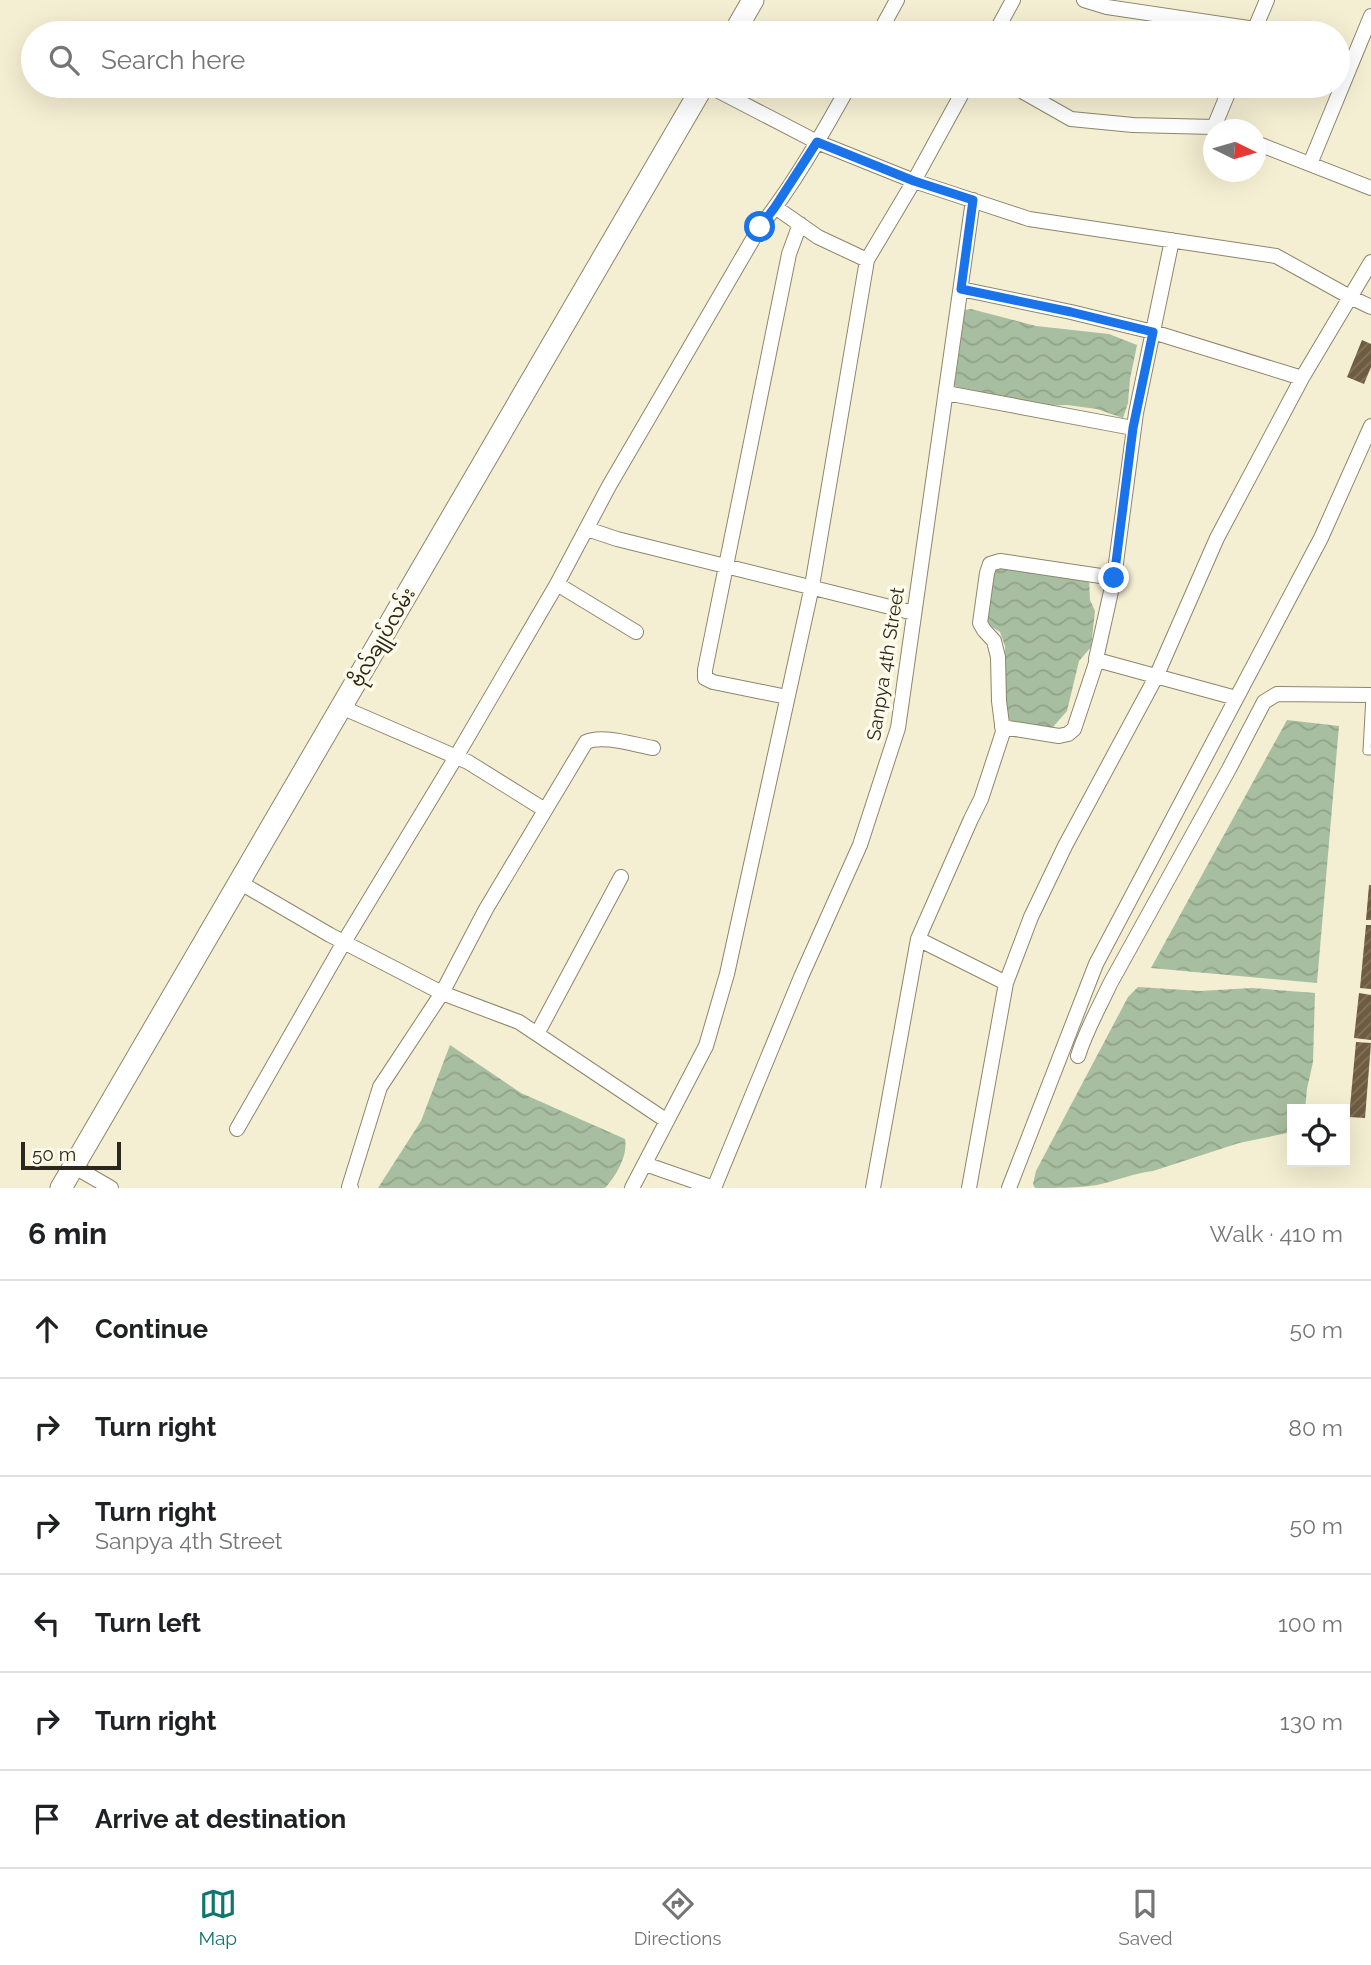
<!DOCTYPE html>
<html lang="en">
<head>
<meta charset="utf-8">
<style>
  :root { --surface:#fff; --page:#f6f6f6; --text:#202124; --muted:#757577; --line:#e0e0e0; --accent:#0f766e }
  body { margin:0; font-family:Raleway,"Noto Sans Myanmar",sans-serif; background:var(--page); color:var(--text) }
  .controls { position:absolute; right:21px; bottom:21px; display:grid; overflow:hidden; border-radius:0px; box-shadow:0 7px 28px #0002 }
  .controls button { width:63px; height:63px; display:grid; place-items:center; padding:0; border:0; border-bottom:2px solid var(--line); background:var(--surface); color:var(--text); font:35px sans-serif }
  .compass { position:absolute; left:1203px; top:119px; width:63px; height:63px; border-radius:50%; background:var(--surface); box-shadow:0 7px 28px #0002; rotate:95deg }
  .scale { position:absolute; left:21px; bottom:18px; width:100px; box-sizing:border-box; padding-left:7px; border:4px solid #2a281e; border-top:0; font-size:19px; line-height:24px; white-space:nowrap; color:#2a281e; -webkit-text-stroke:5px #fffbea; paint-order:stroke }
  .stop { position:absolute; width:21px; height:21px; margin:-16px; border:5px solid #1a73e8; border-radius:50%; background:#fff }
  .stop.end { background:#1a73e8; border-color:#fff; box-shadow:0 2px 7px #0008 }
  .list { margin:0; padding:0; list-style:none }
  h2 { display:flex; justify-content:space-between; align-items:center; height:91px; margin:0; padding:0 28px; font-size:30px }
  h2 small { font-size:23px; font-weight:400; color:var(--muted) }
  .list li { display:grid; grid-template-columns:46px 1fr auto; gap:21px; align-items:center; box-sizing:border-box; height:98px; padding:0 28px; border-top:2px solid var(--line) }
  .list b { display:block; font-size:26px; white-space:nowrap }
  .list p { margin:0; font-size:23px; white-space:nowrap; color:var(--muted) }
  .list em { font-size:23px; font-style:normal; color:var(--muted) }
  .icon { flex:none; width:38px; height:38px; fill:none; stroke:currentColor; stroke-width:2; stroke-linecap:round; stroke-linejoin:round }
  .map { position:relative; flex:none; width:1371px; height:1188px; overflow:hidden }
  .search { position:absolute; background:var(--surface); box-shadow:0 7px 28px #0002; left:21px; right:21px; top:21px; height:77px; display:flex; align-items:center; gap:18px; box-sizing:border-box; padding:0 24px; border-radius:38px; color:var(--muted); font-size:26px }
  .sheet { height:679px; background:var(--surface) }
  nav { display:flex; justify-content:space-around; align-items:center; box-sizing:border-box; height:98px; border-top:2px solid var(--line); background:var(--surface); font-size:19px; color:var(--muted) }
  nav a { display:grid; justify-items:center; gap:4px }
  nav .on { color:var(--accent) }
  .map>svg:first-child { display:block }
</style>
</head>
<body>
<div class="map">
<svg width="1371" height="1188" viewBox="0 0 1371 1188">
  <defs>
    <pattern id="water-waves" width="16" height="10" patternUnits="userSpaceOnUse" patternTransform="scale(1.75)"><rect width="16" height="10" fill="#a8bea0"/><path d="M0 5q4-4 8 0t8 0" fill="none" stroke="#91a389"/></pattern>
    <pattern id="building-hatch" width="6" height="6" patternUnits="userSpaceOnUse" patternTransform="scale(1.75)"><rect width="6" height="6" fill="#6f5c40"/><path d="M-1 1l2-2M0 6l6-6M5 7l2-2" fill="none" stroke="#83745f"/></pattern>
  </defs>
  <rect width="100%" height="100%" fill="#f4eed2"/>
  <path fill="url(#water-waves)" d="M971,309L1036,326L1109,334L1137,345L1130,379L1128,403L1123,418L1097,409L1067,405L1036,406L954,389L965,310Z
    M995,567L1033,571L1046,575L1058,574L1089,579L1090,600L1095,611L1091,647L1079,661L1067,711L1053,727L1040,730L1020,726L1005,717L1001,707L1006,675L1005,646L1000,632L986,623L990,584Z
    M1287,720L1339,726L1317,983L1151,968Z
    M1138,987L1200,991L1252,988L1315,993L1313,1062L1307,1089L1305,1109H1292V1132L1239,1143L1153,1171C1134,1173 1116,1181 1097,1185C1077,1188 1056,1188 1035,1188L1033,1184L1036,1171L1128,997Z
    M450,1045L521,1093L625,1139C628,1156 616,1176 605,1188H378L421,1121Z"/>
  <path fill="url(#building-hatch)" d="M1362,340L1371,344V367L1364,384L1347,377Z
    M1369,885H1371V920H1366Z
    M1366,925H1371V989L1360,988Z
    M1359,993L1371,995V1040L1354,1038Z
    M1356,1042L1371,1043L1365,1118L1349,1117Z"/>
  <g fill="none" stroke-linecap="round" stroke-linejoin="round">
    <defs>
      <path id="lane" d="M1370,696L1367,751H1371"/>
      <path id="street" d="M1084,0L1107,7L1255,29
        M879,33L897,0
        M995,33L1013,0
        M1253,33L1267,0
        M709,86L817,142L914,181L1029,219L1276,256L1350,297L1371,307
        M1013,86L1071,119L1133,125L1214,127L1221,130
        M1214,127L1231,86
        M1256,143L1371,188
        M1310,164L1371,16
        M775,207L818,237L867,260
        M1172,240L1136,413L1114,578L1096,659L1097,660L1236,698
        M961,289L1071,312L1153,332L1302,378
        M946,393L1133,428
        M587,529L617,539L914,613
        M636,632L557,584L609,486L760,227C795,183 822,134 849,86
        M787,697L713,682L705,678V670L789,254L800,224
        M341,707L468,762L545,810
        M1002,727L1059,736L1068,734L1074,729L1097,660
        M239,882L330,935L442,993L486,909L586,742C602,734 635,745 653,748
        M918,939L1006,983
        M537,1034L621,877
        M1078,1056C1086,1030 1099,1008 1110,984L1229,769L1264,702L1277,694L1371,695
        M237,1129L344,942L456,757L557,584
        M645,1164L714,1188
        M73,1166L111,1188
        M351,1188L349,1187L380,1087L442,993L519,1022L667,1121
        M632,1188L706,1046L727,974L812,586L867,260L914,181L966,86
        M714,1188L801,977L860,845L898,728L973,200
        M873,1188L918,939L971,819L981,799L1003,732L999,701L998,657L994,641L984,630L980,623L987,573L990,564L1000,561L1114,578
        M969,1188L1006,983L1031,917L1065,846L1156,677L1217,538L1302,378L1371,262
        M1009,1188L1096,964L1321,538L1371,426"/>
      <path id="secondary" d="M734,33L753,0
        M61,1188L703,86"/>
    </defs>
    <use href="#lane" stroke="#8c866d" stroke-width="9"/>
    <use href="#street" stroke="#8c866d" stroke-width="16"/>
    <use href="#secondary" stroke="#8c866d" stroke-width="23"/>
    <use href="#lane" stroke="#fff" stroke-width="7"/>
    <use href="#street" stroke="#fff" stroke-width="14"/>
    <use href="#secondary" stroke="#fff" stroke-width="21"/>
  </g>
  <g fill="none" stroke-linecap="round" stroke-linejoin="round">
    <path stroke="#1a73e8" stroke-width="9" d="M760,227L775,207L817,142L914,181L973,200L961,289L1071,312L1153,332L1133,428L1114,578"/>
  </g>
  <g text-anchor="middle" stroke-width="7" stroke-linejoin="round" paint-order="stroke">
    <g font-size="19" fill="#2a281e" stroke="#fffbea">
      <text transform="translate(382 637) rotate(-60)" y="7">ဗိုလ်ချုပ်လမ်း</text>
      <text transform="translate(885 664) rotate(-81)" y="7">Sanpya 4th Street</text>
    </g>
  </g>
</svg>
<div class="controls">
<button><svg class="icon" aria-label="locate" viewBox="0 0 24 24"><circle cx="12" cy="12" r="6"/><path d="M12 2v4M12 18v4M2 12h4M18 12h4"/></svg></button>
</div>
<svg class="compass" viewBox="-18 -18 36 36"><path d="M0-13l5 13h-10z" fill="#e53935"/><path d="M0 13l5-13h-10z" fill="#757577"/></svg>
<div class="scale">50 m</div>
<div class="stop" style="left:760px;top:227px"></div>
<div class="stop end" style="left:1114px;top:578px"></div>
<div class="search"><svg class="icon" aria-label="search" viewBox="0 0 24 24"><circle cx="10" cy="10" r="6"/><path d="M15 15l6 6"/></svg>Search here</div>
</div>
<section class="sheet">
<h2>6 min<small>Walk · 410 m</small></h2>
<ul class="list">
<li><svg class="icon" aria-label="ahead" viewBox="0 0 24 24"><path d="M12 20V5M6 11l6-6 6 6"/></svg><div><b>Continue</b></div><em>50 m</em></li>
<li><svg class="icon" aria-label="right" viewBox="0 0 24 24"><path d="M7 20v-9h11M14 6l5 5-5 5"/></svg><div><b>Turn right</b></div><em>80 m</em></li>
<li><svg class="icon" aria-label="right" viewBox="0 0 24 24"><path d="M7 20v-9h11M14 6l5 5-5 5"/></svg><div><b>Turn right</b><p>Sanpya 4th Street</p></div><em>50 m</em></li>
<li><svg class="icon" aria-label="left" viewBox="0 0 24 24"><path d="M17 20v-9H6M10 6l-5 5 5 5"/></svg><div><b>Turn left</b></div><em>100 m</em></li>
<li><svg class="icon" aria-label="right" viewBox="0 0 24 24"><path d="M7 20v-9h11M14 6l5 5-5 5"/></svg><div><b>Turn right</b></div><em>130 m</em></li>
<li><svg class="icon" aria-label="arrive" viewBox="0 0 24 24"><path d="M6 21V4h12l-3 4 3 4H6"/></svg><div><b>Arrive at destination</b></div></li>
</ul>
</section>
<nav>
<a class="on"><svg class="icon" aria-label="map" viewBox="0 0 24 24"><path d="M3 6l6-2 6 2 6-2v14l-6 2-6-2-6 2zM9 4v14M15 6v14"/></svg>Map</a>
<a><svg class="icon" aria-label="directions" viewBox="0 0 24 24"><path d="M12 3l9 9-9 9-9-9zM9 14v-3h6M13 9l2 2-2 2"/></svg>Directions</a>
<a><svg class="icon" aria-label="saved" viewBox="0 0 24 24"><path d="M7 4h10v16l-5-4-5 4z"/></svg>Saved</a>
</nav>
</body>
</html>
